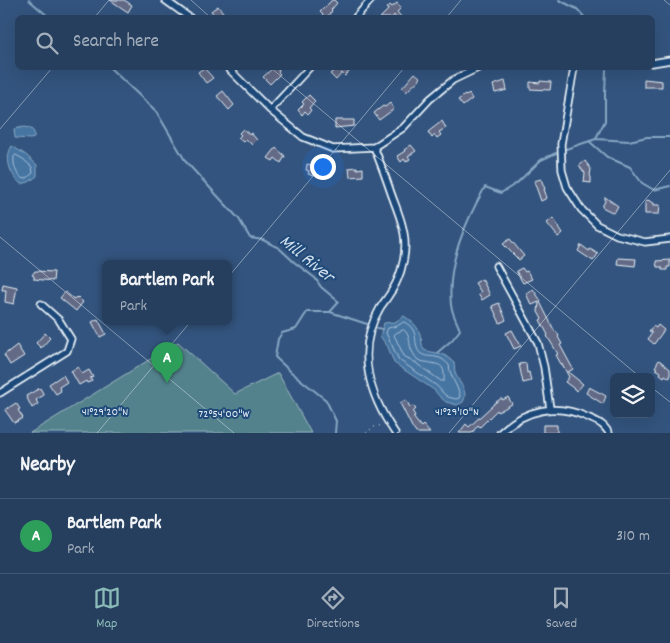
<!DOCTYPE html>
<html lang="en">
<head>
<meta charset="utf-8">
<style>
  :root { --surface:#263f5e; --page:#2e4664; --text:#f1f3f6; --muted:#a4afbc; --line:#425873; --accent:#8bbbb9 }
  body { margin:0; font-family:Dekko,sans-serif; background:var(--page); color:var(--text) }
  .controls { position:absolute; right:15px; bottom:15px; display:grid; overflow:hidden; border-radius:8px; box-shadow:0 5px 20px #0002 }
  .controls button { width:45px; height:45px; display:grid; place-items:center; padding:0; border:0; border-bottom:1px solid var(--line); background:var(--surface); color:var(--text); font:25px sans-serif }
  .you { position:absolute; left:322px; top:166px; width:18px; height:18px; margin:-12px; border:4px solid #fff; border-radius:50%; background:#1a73e8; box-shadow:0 0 0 8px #1a73e833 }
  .badge { display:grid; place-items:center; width:32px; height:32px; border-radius:50%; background:var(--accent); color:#fff; font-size:16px; font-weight:700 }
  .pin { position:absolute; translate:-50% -41px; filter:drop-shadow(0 1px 2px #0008) }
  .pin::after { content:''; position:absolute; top:26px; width:18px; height:15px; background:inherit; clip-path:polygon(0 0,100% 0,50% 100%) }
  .popup { position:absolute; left:102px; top:260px; width:130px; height:65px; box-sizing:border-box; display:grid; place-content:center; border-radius:8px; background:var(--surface); filter:drop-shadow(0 1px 4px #0005); font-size:16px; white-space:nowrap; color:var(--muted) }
  .popup b { font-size:19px; color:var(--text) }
  .popup::after { content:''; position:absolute; left:50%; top:100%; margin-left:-10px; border:10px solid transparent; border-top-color:var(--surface) }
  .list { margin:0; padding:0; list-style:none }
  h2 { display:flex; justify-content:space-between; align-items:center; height:65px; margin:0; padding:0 20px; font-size:21px }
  h2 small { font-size:16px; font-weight:400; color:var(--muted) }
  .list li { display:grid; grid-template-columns:32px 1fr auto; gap:15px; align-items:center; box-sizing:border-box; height:75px; padding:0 20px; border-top:1px solid var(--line) }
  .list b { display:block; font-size:19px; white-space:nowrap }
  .list p { margin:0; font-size:16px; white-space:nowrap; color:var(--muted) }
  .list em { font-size:16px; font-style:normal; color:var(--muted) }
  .icon { flex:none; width:28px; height:28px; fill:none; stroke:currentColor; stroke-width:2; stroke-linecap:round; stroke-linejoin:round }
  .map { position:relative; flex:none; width:670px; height:433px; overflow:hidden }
  .search { position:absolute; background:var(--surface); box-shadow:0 5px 20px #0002; left:15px; right:15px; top:15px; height:55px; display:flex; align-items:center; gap:12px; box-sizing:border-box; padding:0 18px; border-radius:8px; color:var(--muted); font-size:19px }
  .sheet { height:140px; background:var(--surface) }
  nav { display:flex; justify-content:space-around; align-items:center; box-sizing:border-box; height:70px; border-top:1px solid var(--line); background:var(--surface); font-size:14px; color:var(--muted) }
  nav a { display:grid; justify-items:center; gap:2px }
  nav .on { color:var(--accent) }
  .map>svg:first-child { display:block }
</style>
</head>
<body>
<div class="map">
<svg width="670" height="433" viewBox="0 0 670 433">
  <rect width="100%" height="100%" fill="#33547e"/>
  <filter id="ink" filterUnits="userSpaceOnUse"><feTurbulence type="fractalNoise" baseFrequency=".02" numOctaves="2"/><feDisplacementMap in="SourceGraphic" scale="10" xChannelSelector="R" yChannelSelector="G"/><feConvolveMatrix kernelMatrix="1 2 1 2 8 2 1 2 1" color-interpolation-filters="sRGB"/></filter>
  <g filter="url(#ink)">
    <path fill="#53828c" stroke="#9ebac2" d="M178,342L235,394L278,373L311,433H30Z"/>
    <path fill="#4675a2" stroke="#87a7c4" d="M24,127L30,128L34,132V138L30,139L15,138L14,129Z
      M12,146L26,155L37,165V176L29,182L21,184C10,175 4,158 12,146Z
      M404,316C413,322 419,327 421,338C422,343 422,346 424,350C439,355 441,350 454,363C455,367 454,371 456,375C460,384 469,392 463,402L457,405L446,402L440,397L434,390L394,363L388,347L380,336L384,323L395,322Z"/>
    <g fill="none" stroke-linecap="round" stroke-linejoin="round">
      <path stroke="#a7bfd6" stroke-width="1" d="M16,155L23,159L32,167L33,173L27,178L23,179C16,174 13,166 14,157Z
        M404,322C421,330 412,345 420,353C425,357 430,356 436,357C442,358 445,361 449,365C450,377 457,384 460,396L459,398L456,399L448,397L444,394L437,386L399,360L386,333L388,328L397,326Z
        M404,330C410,335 409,342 411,349C413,353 415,357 418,360C421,361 423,362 426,362C440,365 445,363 444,381H441L417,364L416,362H414L404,356L394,335L396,333Z"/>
      <path stroke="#87a7c4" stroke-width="2" d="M29,0L50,18
        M559,0L577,9L585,18
        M110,68L156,111L186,162L239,219L250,238L263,240L279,248L294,262L315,278L321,287L339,302L330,312H307L296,329L282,333L278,339L275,357L291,372L326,400L336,421L335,433
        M596,138L605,121V92L606,70
        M589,141L607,157L630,167L642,183L654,190L670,186
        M566,149L596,139L629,141L647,137H670
        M330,312L367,324
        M377,328L382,329
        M438,352L452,340L460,330C457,322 452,313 451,305C447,262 465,223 485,187L501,193L517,183L541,160L556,153"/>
    </g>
    <path fill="#636b86" stroke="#e8f1f8" d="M110,0H124L132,5L128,12Z
      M332,0H334L337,3L331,10L332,11L326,18L320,12Z
      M397,3L401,8L397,12L402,18H396L394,15L392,18H380L388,10L387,8L390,5L392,7Z
      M218,6L226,16L223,18H217L211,11Z
      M204,68L213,78L206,83L198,72Z
      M273,68H277L279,70L278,72L280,74L270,84L263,77Z
      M337,68H347L350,71L345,76L342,73L336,80L330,74Z
      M415,73L421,78L406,92L402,88Z
      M644,79L662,81V87H644Z
      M505,81L507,90L495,93L493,85Z
      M540,81L551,82L550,90L530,89V82L540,83Z
      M223,91L234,105L229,110L217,96Z
      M469,94L472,99L463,106L458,100L465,95L466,96Z
      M309,95L315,101L309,108L311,110L308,114L305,111L302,115L298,110L304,104L302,102Z
      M390,103L394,109L379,120L374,113L383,106L385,107Z
      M335,120H354V126L335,128Z
      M442,121L446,128L439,132L441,135L437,138L435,135L432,138L428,132Z
      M243,129L250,135L251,133L257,140L252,145L246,139L243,142L238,138L241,135L239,133Z
      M411,145L416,151L408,156L410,159L406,162L404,159L401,162L397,156L405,151L404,150Z
      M276,148L285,156L281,163L275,158L273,161L268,158Z
      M585,161L591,169L590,176L591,177V183L584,182L585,173L579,166Z
      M307,164L316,166L317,164L326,167L323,175L314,172L313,176L308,174L309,171L306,170Z
      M357,167V169L363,168V176L350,177L349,168Z
      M541,179L545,189H544L547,198L541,201L534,181Z
      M605,197L618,206L614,213L602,207L605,201Z
      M647,200L650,201L652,203H654V205H660L659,214H645V202Z
      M553,218L563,233L558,237L547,223Z
      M510,239L524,256L519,260L503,244Z
      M581,245L589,251L590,249L598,254L593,261L578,251Z
      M618,258L636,259L635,266L617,264Z
      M670,260V267H667V270H662V267H657L656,261Z
      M522,268L525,272L527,271L532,279L523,283L516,271Z
      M35,271L54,272L53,281L34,279V276L32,275Z
      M482,279L490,295L482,300L478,294L481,292L475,283Z
      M3,284L17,287L14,304L5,302L6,290H2Z
      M533,289L541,301L540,302L555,332L556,331L559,336L558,337L562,344L560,345L573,369L568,372L583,384L577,391L565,382L569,377L562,364H561L556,355L558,354L547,336L548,335L540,320L542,319L538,312L539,302L532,305L529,300L526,293Z
      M65,292L74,299L76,297L77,298L78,297L83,302L76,311L60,298Z
      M499,303L506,320L500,323L492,306Z
      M98,319L106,334L100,337L92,322Z
      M658,325L664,330L654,344L648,339L652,333L649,331L653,326L656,328Z
      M512,330L521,346L514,349L506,333Z
      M45,333L50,338L41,348L36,343Z
      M17,345L24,356L10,365L4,355Z
      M659,360L670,369V378L665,375L664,377L660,374L661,372L656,369L657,368L655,367Z
      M526,363L527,373L529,372L531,381L523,383L519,364Z
      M78,367L82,374L89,370L93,377L90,378L92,381L87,383L86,381L79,385L71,371Z
      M63,375L67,382L59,387L61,391L56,394L49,384Z
      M589,387L606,396L603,404L586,393Z
      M40,388L44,395L36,400L38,404L32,408L26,396Z
      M508,397L512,404L498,412L497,410L480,427L478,425L472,433H459L466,424L469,427L494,404H493L502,398L503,400Z
      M406,400L410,407L413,406L416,409L413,412L415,416L413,417L421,427L423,425L430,433H416L412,427L400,403Z
      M16,403L20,409L18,410L23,418L14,423L5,410Z
      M543,425H557V433H543Z"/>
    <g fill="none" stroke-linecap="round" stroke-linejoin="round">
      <defs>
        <path id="street" d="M165,0L190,18
          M355,18L371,0
          M652,63L670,60
          M228,68L270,110L303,137L333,149L374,147L403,128L430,99L453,80L478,68
          M574,68L561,144L562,170L567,187L581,209L597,225L617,235L645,242L670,239
          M270,110L309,68
          M374,147C380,162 386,178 391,193C397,210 405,227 405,245C405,262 399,281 389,295C386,300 383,303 380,308C355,350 369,395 395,433
          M496,266L538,343L544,367L550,409
          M0,393L67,351L71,339L59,320L41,304
          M500,433C525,409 556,403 587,417C591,419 597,421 601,424C604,426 607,430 609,433"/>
      </defs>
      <use href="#street" stroke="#e8f1f8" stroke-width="9"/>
      <path stroke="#e8f1f8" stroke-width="1" stroke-dasharray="1 4" stroke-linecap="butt" d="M366,433L374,427L383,425"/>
      <use href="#street" stroke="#1f4a7a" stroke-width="5.5"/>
    </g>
  </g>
  <path fill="none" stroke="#e8f1f8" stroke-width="1" stroke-opacity="0.45" d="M191,0L211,18M664,0L670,5M94,18L109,0M446,18L461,0M271,68L640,377M0,129L52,68M0,237L234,433M651,387L670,402M97,433L404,68M449,433L670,170"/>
  <g text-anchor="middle" stroke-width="4" stroke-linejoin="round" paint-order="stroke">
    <g font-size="19" font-style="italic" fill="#d0deeb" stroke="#1f4a7a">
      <text transform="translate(308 257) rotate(39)" y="7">Mill River</text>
    </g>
  </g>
  <g font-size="12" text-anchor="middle" fill="#e8f1f8" stroke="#1f4a7a" stroke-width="4" stroke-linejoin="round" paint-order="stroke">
    <text x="105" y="415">41°29'20"N</text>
    <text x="457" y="415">41°29'10"N</text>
    <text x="224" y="417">72°54'00"W</text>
  </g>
</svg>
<div class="controls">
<button><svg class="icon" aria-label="layers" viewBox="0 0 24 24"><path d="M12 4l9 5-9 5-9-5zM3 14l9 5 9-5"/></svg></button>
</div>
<div class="you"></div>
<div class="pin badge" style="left:167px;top:383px;background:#2e9e5b">A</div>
<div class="popup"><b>Bartlem Park</b>Park</div>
<div class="search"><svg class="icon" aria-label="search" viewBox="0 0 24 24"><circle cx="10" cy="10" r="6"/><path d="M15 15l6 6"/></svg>Search here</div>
</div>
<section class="sheet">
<h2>Nearby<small></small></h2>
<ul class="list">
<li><span class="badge" style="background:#2e9e5b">A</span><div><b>Bartlem Park</b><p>Park</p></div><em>310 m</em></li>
</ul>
</section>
<nav>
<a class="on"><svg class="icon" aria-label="map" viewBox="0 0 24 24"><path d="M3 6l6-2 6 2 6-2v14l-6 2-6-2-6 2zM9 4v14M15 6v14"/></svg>Map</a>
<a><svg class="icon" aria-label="directions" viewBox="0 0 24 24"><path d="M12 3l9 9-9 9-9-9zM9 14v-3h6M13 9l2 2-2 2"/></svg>Directions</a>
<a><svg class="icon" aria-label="saved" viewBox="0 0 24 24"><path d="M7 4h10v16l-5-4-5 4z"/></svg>Saved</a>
</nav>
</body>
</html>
